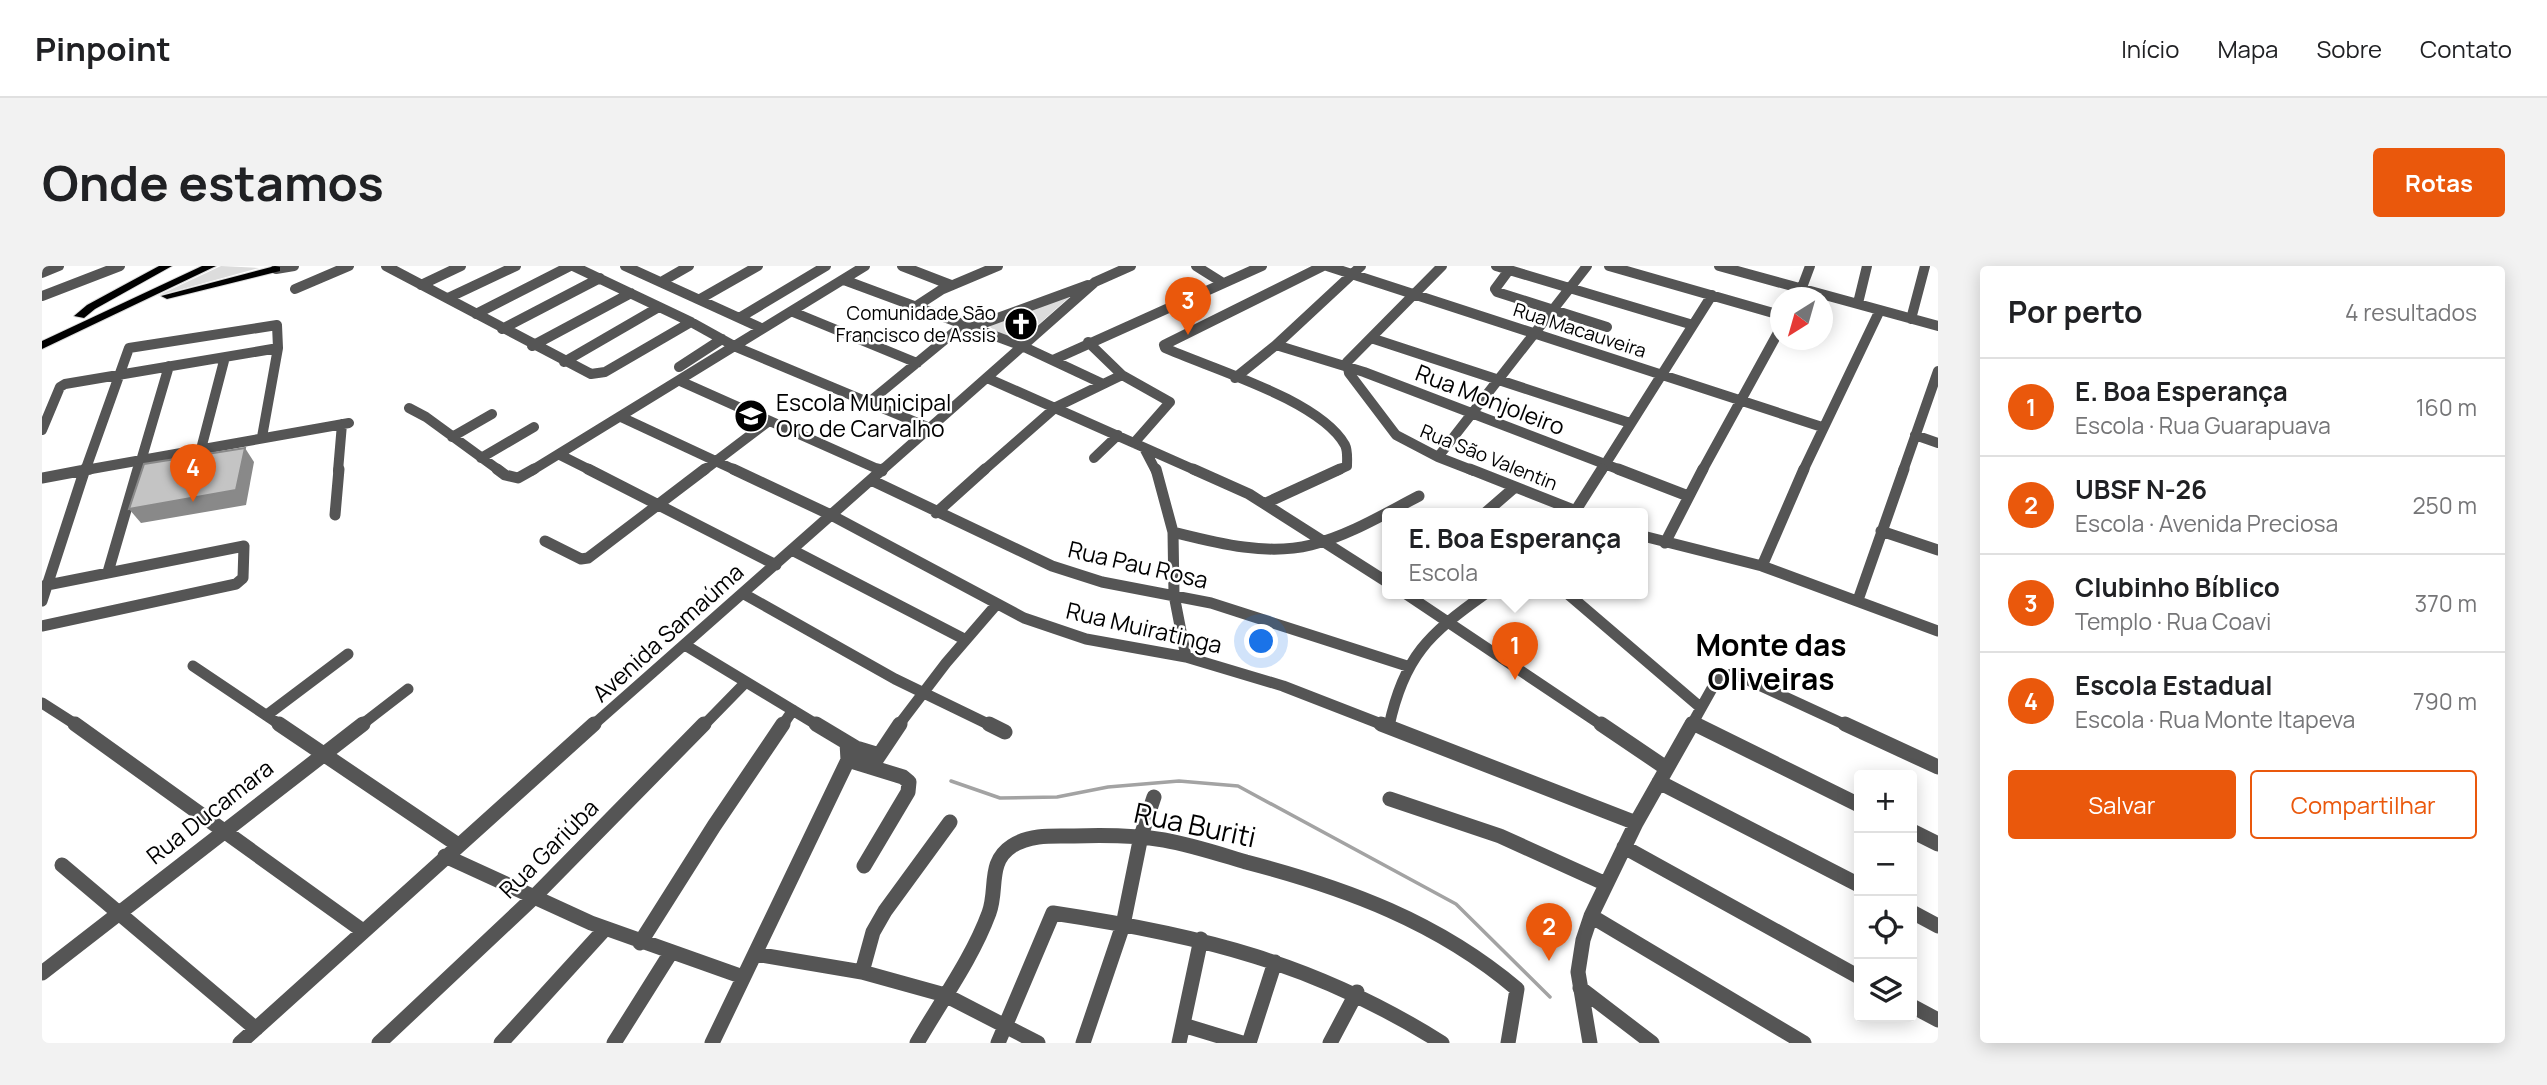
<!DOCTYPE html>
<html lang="pt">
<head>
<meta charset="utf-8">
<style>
  :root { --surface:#fff; --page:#f2f2f2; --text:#202124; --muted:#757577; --line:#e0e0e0; --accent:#ea580c }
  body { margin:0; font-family:Manrope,sans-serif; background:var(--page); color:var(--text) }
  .controls { position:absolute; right:21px; bottom:21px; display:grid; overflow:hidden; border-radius:7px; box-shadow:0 4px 18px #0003 }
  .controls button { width:63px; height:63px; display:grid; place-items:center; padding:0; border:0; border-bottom:2px solid var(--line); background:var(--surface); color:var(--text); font:35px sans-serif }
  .compass { position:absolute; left:1728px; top:21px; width:63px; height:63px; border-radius:50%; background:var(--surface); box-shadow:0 4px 18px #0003; rotate:217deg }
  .you { position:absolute; left:1220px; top:376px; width:24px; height:24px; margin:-18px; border:5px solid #fff; border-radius:50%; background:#1a73e8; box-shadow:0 0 0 10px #1a73e833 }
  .badge { display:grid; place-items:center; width:46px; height:46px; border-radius:50%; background:var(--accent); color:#fff; font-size:23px; font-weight:700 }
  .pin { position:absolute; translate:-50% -58px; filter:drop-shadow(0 2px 4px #0008) }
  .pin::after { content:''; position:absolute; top:37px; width:24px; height:21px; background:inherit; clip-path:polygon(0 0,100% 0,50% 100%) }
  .popup { position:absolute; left:1340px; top:242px; width:266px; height:91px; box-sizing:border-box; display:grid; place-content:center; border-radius:7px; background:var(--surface); filter:drop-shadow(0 2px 5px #0005); font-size:23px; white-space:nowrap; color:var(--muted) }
  .popup b { font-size:26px; color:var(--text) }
  .popup::after { content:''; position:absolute; left:50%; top:100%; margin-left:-14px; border:14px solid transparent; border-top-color:var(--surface) }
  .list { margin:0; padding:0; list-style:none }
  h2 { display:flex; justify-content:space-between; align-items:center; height:91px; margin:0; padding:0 28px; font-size:30px }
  h2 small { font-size:23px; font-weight:400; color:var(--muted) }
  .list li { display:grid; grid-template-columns:46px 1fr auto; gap:21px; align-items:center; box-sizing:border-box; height:98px; padding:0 28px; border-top:2px solid var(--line) }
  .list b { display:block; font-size:26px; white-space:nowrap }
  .list p { margin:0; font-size:23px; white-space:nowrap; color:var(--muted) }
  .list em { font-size:23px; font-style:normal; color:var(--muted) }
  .actions { display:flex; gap:14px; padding:21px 28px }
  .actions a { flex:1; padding:16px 0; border:2px solid var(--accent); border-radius:7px; text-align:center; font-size:24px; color:var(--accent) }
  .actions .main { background:var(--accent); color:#fff }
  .icon { flex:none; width:38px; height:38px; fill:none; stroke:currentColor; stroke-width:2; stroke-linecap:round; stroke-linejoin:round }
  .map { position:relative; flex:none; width:1896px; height:777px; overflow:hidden; border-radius:7px }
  header { display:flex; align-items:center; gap:42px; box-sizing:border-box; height:98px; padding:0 35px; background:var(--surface); border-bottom:2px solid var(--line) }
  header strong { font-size:33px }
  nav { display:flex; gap:38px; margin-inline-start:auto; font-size:24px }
  .intro { display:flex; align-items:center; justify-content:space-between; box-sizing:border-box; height:168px; padding:0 42px }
  h1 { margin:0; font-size:49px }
  .button { padding:18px 32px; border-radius:7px; background:var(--accent); color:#fff; font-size:24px; font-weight:700 }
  main { display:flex; gap:42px; padding:0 42px }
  aside { flex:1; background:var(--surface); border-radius:7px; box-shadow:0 4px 18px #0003 }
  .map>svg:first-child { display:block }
</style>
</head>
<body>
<header>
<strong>Pinpoint</strong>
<nav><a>Início</a><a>Mapa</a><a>Sobre</a><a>Contato</a></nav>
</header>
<div class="intro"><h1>Onde estamos</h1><a class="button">Rotas</a></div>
<main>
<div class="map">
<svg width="1896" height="777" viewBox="0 0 1896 777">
  <rect width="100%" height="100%" fill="#fff"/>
  <path fill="#dcdcdc" d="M179,0L217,2L115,30Z
    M1032,27L979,74L956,67L948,61L949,58Z"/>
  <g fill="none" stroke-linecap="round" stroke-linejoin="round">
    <path stroke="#a3a3a3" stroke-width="3.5" d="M909,515L958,532L1015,531L1066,521L1137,515L1196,520L1414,638L1508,731"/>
    <defs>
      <path id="major" d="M117,0H130L53,43L42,52L32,50L45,39Z
        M160,0H174L0,83V75Z
        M233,0L238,1V5L125,33L119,30Z"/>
    </defs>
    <use href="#major" stroke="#dbdbdb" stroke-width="2"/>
    <path stroke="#555" stroke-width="10" d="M344,0L549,108L563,106L649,56
      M531,0L649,56L694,81L888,162
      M583,0L717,61
      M860,0L909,19
      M1154,0L1181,17
      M1281,0L1122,79L1123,82C1170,103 1278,134 1303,179C1306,185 1305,193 1305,200L1294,205
      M1285,0L1780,161
      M1400,0L1305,96L1307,107L1354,169L1396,191L1432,205
      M1454,0L1651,59
      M1567,0L1738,49
      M1677,0L1896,60
      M234,3L252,0
      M1467,4L1453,23L1455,26L1565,61
      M0,7L17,0
      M802,14L980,80L1059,117
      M619,16L647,0
      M379,19L419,0
      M253,23L307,0
      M0,30L78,0
      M406,32L474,0
      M1756,32L1768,0
      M658,33L716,0
      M1816,37L1825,0
      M873,41L899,24L956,0
      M751,46L875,97
      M434,48L528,0
      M697,52L784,0
      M1869,53L1883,0
      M931,61L1046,19
      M460,63L558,12
      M1329,72L1588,157
      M1046,76L1080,109L1128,136L1092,177
      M1234,79L1322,106L1581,205
      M490,80L589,27
      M1011,94L1220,0
      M522,96L617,41
      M637,101L680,73
      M945,112L1155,205
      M1193,112L1234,79L1319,0
      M638,115L840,205
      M826,137L922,58
      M367,142L384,151L458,205
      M579,151L695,205
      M0,164L18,121L23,118L236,82
      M1873,169L1896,177
      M410,171L450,148
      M1102,182L1114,205
      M159,183L183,91
      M518,189L550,205
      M1396,191L1545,0
      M439,192L492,161
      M1052,192L1076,169
      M38,205L307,157
      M43,205L87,82L235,59L236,82L220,171
      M96,205L127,100
      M296,205L300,158
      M489,205L823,0
      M661,205L727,155
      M839,205L1053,16L1089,0
      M941,205L1014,141L1080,109
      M1559,205L1670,29
      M1660,205L1738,63
      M1761,205L1838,44
      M1861,205L1896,105"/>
    <path stroke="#555" stroke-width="11" d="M455,203L463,209L476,212L492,203
      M546,203L734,299
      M691,203L789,249L982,352L1044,373L1144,391L1241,420L1344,460
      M836,203L840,205
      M1114,203L1131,266L1132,329L1144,391
      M1151,203L1207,228L1345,316
      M1428,203L1542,248
      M1576,203L1646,230
      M0,212L48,203
      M829,214L1010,300L1060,316L1169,337L1365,400
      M1224,237L1298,203
      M1534,244L1560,203
      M894,247L943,203
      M1442,248L1473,221
      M293,249L297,203
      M1839,265L1896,284
      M1131,266C1175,277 1224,290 1269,279C1308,269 1342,248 1377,230
      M1601,270L1720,300L1896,365
      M503,275L539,293L546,292L663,203
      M1623,277L1661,203
      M750,284L922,373
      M1720,300L1762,203
      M66,306L96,203
      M0,320L202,280L201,312L194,318L0,360
      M702,328L853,413L950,460
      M1364,328L1561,460
      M1526,328L1658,441
      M1816,334L1862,203
      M0,335L43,203
      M643,379L777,460
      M151,400L240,460
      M0,437L36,460
      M225,449L306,388
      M1649,456L1657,460
      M318,460L366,423
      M550,460L841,203
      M661,460L704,416
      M740,460L751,444
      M856,460L904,397L954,339
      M1347,460C1362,390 1387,368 1443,328
      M1649,460L1677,410L1693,408L1806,460"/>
    <path stroke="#555" stroke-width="15" d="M33,458L321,665
      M237,458L416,579
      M774,458L814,482L837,489
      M947,458L963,466
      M1339,458L1594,557
      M1559,458L1624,502
      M1653,458L1817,539
      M1803,458L1896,501
      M806,494L861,511L867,516L866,526L822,600
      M830,500L858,458
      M1617,516L1817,619
      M1348,533L1458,570L1564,618
      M1870,565L1896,578
      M1582,581L1817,711
      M403,590L549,657L701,711
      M20,599L214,763
      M1870,646L1896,660
      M1549,650L1762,777
      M598,677L672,560L741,458
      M713,688L820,706L903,729L996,777
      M820,706L831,666L843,645L908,556
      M0,707L321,458
      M1538,722L1610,777
      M1870,740L1896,754
      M1141,759L1200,777
      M198,777L552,458
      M337,777L489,634L662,458
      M459,777L562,664
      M572,777L628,688
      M670,777L806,494L805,477
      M875,777C899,735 930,693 947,647C956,623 945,596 970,580C988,568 1012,570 1032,570C1062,569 1092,569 1122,574C1150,579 1177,588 1204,596C1304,622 1396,656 1475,723L1466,777
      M956,777L1011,647C1158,669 1273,697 1400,777
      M1041,777L1081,659L1099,570L1112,531
      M1137,777L1159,673
      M1207,777L1233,696
      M1288,777L1315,726
      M1548,777L1536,706L1541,674L1549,650L1594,557L1650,458"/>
    <use href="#major" fill="#000" fill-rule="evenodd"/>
  </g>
  <path fill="#898989" d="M203,182L212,196L204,239L99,257L87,243Z"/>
  <path fill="#c4c4c4" stroke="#898989" stroke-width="2" d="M203,182L194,224L87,243L102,198Z"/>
  <defs>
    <symbol id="church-disc" viewBox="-11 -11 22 22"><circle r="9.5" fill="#000" stroke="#fff"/><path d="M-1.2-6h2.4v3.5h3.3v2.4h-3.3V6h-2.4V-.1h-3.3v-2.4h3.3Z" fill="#fff"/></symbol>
    <symbol id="school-disc" viewBox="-11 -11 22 22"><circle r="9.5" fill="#000" stroke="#fff"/><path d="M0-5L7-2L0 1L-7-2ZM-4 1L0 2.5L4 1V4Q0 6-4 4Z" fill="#fff"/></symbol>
  </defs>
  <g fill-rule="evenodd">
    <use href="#church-disc" x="960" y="39" width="38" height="38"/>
    <use href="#school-disc" x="690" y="131" width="38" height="38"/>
  </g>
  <g text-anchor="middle" stroke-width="5" stroke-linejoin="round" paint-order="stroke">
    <g font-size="19" fill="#000" stroke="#fff" text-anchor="end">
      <text x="954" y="54">Comunidade São<tspan x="954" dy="22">Francisco de Assis</tspan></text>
    </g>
    <g font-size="19" fill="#000" stroke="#fff">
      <text transform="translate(1538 64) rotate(18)" y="7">Rua Macauveira</text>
      <text transform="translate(1447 191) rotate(22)" y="7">Rua São Valentin</text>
    </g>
    <g font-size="23" fill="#000" stroke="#fff">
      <text transform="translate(1448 134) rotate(21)" y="8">Rua Monjoleiro</text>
      <text transform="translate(1096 299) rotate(13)" y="8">Rua Pau Rosa</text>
      <text transform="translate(1102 362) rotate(13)" y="8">Rua Muiratinga</text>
      <text transform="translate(626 367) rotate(-42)" y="8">Avenida Samaúma</text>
      <text transform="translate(168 546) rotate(-38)" y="8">Rua Ducamara</text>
      <text transform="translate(507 583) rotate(-45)" y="8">Rua Gariúba</text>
    </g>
    <g font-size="23" fill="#000" stroke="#fff" text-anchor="start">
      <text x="734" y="145">Escola Municipal<tspan x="734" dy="26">Oro de Carvalho</tspan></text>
    </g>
    <g font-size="28" fill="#000" stroke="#fff">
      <text transform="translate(1153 559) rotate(12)" y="10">Rua Buriti</text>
    </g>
    <g font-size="30" font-weight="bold" fill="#000" stroke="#fff">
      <text x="1729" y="390">Monte das<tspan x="1729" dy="34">Oliveiras</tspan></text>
    </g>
  </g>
</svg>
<div class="controls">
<button>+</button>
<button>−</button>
<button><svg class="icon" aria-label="locate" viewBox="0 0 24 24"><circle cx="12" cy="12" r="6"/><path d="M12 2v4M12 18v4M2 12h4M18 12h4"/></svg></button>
<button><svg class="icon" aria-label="layers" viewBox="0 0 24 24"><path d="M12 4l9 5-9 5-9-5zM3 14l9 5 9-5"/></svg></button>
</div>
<svg class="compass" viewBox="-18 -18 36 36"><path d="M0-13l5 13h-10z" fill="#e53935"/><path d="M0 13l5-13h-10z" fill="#757577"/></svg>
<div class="you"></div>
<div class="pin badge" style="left:1473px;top:414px">1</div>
<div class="popup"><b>E. Boa Esperança</b>Escola</div>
<div class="pin badge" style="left:1507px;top:695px">2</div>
<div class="pin badge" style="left:1146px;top:69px">3</div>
<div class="pin badge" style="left:151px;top:236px">4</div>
</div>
<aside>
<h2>Por perto<small>4 resultados</small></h2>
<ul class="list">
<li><span class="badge">1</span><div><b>E. Boa Esperança</b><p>Escola · Rua Guarapuava</p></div><em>160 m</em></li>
<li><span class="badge">2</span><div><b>UBSF N-26</b><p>Escola · Avenida Preciosa</p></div><em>250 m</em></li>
<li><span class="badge">3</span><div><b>Clubinho Bíblico</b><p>Templo · Rua Coavi</p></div><em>370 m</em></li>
<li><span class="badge">4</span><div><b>Escola Estadual</b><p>Escola · Rua Monte Itapeva</p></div><em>790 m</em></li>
</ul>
<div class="actions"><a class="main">Salvar</a><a>Compartilhar</a></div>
</aside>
</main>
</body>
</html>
